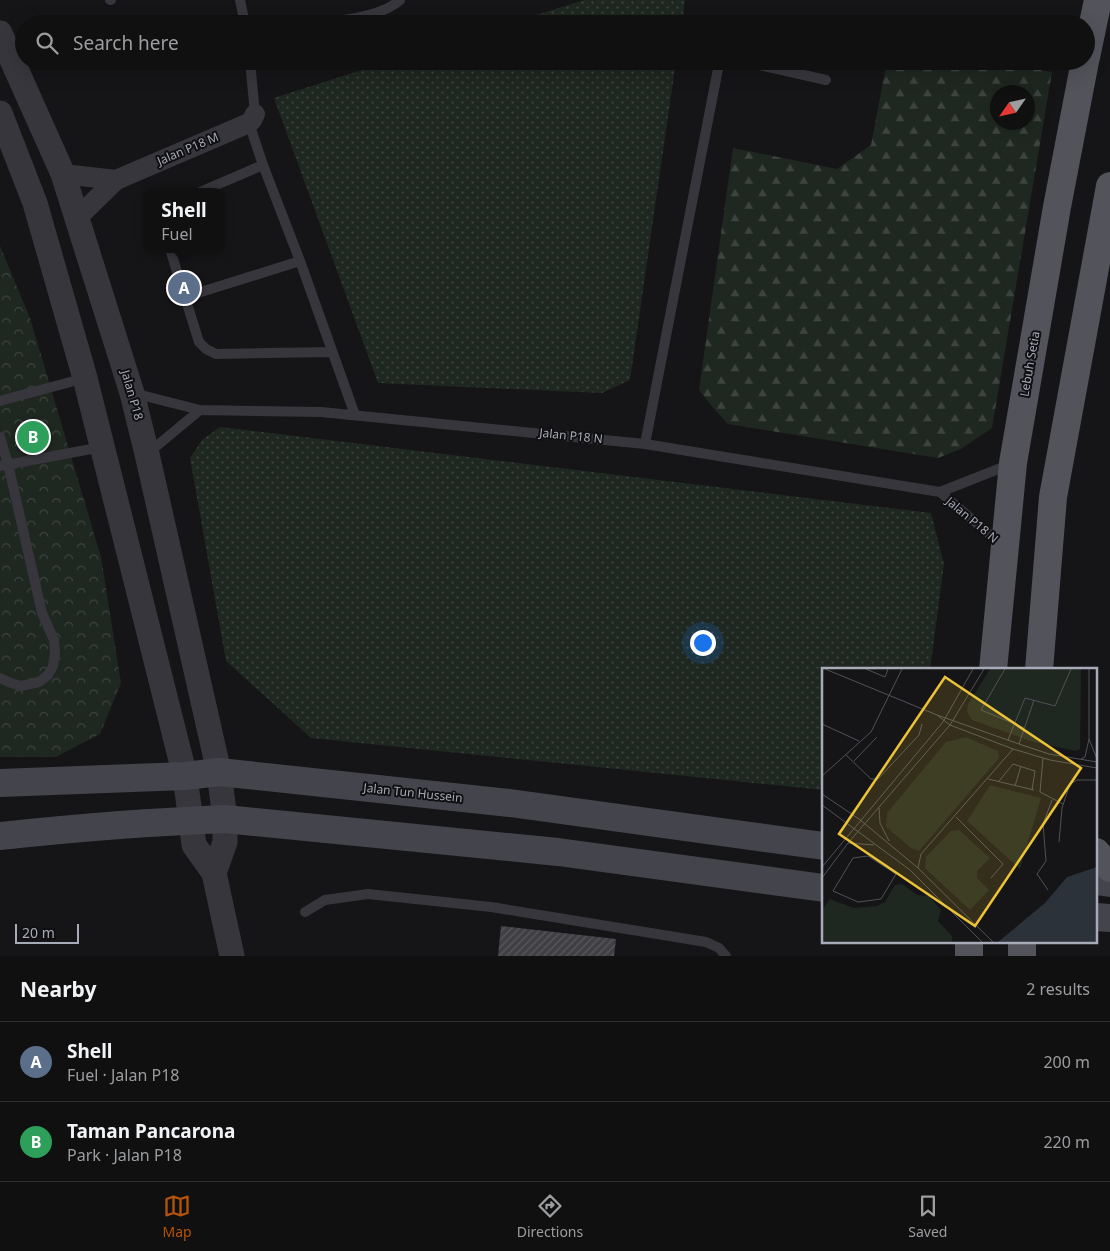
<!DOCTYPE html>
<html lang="en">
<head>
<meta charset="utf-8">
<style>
  :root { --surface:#101011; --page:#19191a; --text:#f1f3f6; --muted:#9c9d9f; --line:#303031; --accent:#b45309 }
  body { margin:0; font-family:"Noto Sans",sans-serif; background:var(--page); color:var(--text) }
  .compass { position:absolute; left:990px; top:85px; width:45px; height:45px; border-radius:50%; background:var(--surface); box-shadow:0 5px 20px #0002; rotate:236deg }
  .scale { position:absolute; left:15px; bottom:12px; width:64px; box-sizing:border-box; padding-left:5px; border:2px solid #a7aab7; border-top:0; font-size:14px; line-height:18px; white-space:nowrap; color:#a7aab7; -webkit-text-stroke:4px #101012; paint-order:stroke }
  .you { position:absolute; left:702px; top:642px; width:18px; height:18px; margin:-12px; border:4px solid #fff; border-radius:50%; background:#1a73e8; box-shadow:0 0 0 8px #1a73e833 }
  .badge { display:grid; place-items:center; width:32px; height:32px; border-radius:50%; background:var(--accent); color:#fff; font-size:16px; font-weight:700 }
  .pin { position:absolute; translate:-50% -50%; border:2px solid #fff; box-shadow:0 1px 5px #0006 }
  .popup { position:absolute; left:144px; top:188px; width:80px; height:65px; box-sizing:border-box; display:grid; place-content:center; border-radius:10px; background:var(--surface); filter:drop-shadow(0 1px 4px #0005); font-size:16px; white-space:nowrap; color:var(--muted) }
  .popup b { font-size:19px; color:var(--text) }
  .popup::after { content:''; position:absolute; left:50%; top:100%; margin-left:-10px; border:10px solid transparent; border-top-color:var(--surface) }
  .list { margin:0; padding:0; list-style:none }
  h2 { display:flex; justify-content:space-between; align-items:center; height:65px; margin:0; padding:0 20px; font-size:21px }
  h2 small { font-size:16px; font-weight:400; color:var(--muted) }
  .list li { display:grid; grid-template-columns:32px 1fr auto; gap:15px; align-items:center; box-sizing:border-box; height:80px; padding:0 20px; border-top:1px solid var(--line) }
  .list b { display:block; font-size:19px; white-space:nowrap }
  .list p { margin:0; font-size:16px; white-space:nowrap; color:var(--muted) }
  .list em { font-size:16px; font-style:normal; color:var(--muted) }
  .icon { flex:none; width:28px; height:28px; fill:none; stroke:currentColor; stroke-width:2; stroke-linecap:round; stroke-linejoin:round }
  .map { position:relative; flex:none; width:1110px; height:956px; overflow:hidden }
  .search { position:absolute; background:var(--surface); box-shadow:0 5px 20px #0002; left:15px; right:15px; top:15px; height:55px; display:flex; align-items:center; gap:12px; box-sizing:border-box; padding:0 18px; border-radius:28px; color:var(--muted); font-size:19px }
  .sheet { height:225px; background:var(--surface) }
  nav { display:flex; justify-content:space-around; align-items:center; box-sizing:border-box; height:70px; border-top:1px solid var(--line); background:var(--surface); font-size:14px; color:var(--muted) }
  nav a { display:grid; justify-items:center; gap:2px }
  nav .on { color:var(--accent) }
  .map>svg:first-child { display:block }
</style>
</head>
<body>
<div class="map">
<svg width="1110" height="956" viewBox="0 0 1110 956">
  <defs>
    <pattern id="grass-dots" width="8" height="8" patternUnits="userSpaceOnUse" patternTransform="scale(1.25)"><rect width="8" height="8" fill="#1f2721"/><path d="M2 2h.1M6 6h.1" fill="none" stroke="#3d443f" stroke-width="1.8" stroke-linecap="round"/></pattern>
    <pattern id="forest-firs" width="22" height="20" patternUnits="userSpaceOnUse" patternTransform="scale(1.25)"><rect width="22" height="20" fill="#1f2721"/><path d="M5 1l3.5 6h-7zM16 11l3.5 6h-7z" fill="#3d443f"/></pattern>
    <pattern id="park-crowns" width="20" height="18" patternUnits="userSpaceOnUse" patternTransform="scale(1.25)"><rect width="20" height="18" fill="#1f2721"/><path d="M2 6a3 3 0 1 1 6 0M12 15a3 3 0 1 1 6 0" fill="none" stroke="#3d443f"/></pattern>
    <pattern id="building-hatch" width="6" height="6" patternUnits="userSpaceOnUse" patternTransform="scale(1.25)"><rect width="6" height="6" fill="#3f3f44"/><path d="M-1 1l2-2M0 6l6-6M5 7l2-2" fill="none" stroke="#58585d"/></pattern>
  </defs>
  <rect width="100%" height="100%" fill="#151517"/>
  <path fill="url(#grass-dots)" d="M584,0H685L682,24H508Z
    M390,61H676L630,380L602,393L378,383L274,98Z
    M220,427L931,513L944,564L930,670H824V790L311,738L226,661L190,458L202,440Z"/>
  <path fill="url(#forest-firs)" fill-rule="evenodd" d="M887,61H986L1052,72L992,428L961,449L938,458L728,424L715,410L699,390L733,148L837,169L871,145ZM998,92H1028V122H998Z"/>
  <path fill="url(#park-crowns)" d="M0,246L30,318L101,557L121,683L100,734L56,757H0Z"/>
  <path fill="url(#building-hatch)" d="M501,926L616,939L614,956H498Z"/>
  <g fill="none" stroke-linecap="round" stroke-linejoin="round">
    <path stroke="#36363c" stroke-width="10" d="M110,0H111
      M240,0L245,24
      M291,24C306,19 322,23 337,21C356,19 386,13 400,0
      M250,61L255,114
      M741,61L826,80
      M249,123L263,165L300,261L355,415
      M200,192L263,165
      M170,249L199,342L206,349L216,354L332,352
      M185,297L300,261
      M133,393L200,410L321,412L645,444L940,492L1011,464
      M0,401L85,378
      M0,437L8,464L42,613L54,640L55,653L53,666L48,675L39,682L21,686L11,683L0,678
      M645,444L718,69L721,63L725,61
      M147,454L200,410
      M0,466L102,447
      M940,492L1002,545
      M305,912L325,900L368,894L491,907L706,942L719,948L726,956"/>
    <path stroke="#36363c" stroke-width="20" d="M63,174L116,180
      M77,218L116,180L249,123L252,120L255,114"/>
    <path stroke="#36363c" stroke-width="25" d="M0,33L63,174L132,393L147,454L219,772L225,819V842L214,873
      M0,113L35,203L85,378L185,776L194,845L214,873L232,956"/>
    <path stroke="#44454c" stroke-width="28" d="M0,783L185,776L219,772L510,803L824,846
      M0,836C75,828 150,822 225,819L558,852L824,888
      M1096,881L1110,883
      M1096,917L1110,918"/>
    <path stroke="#52535b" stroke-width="28" d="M1086,57L1098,0
      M993,670L1013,463L1057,207L1085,61
      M1039,670L1053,497L1110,186
      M1096,852L1110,868
      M969,942V956
      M1022,942V956"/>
  </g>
  <g text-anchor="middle" stroke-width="4" stroke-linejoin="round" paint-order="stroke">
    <g font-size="12" fill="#a7aab7" stroke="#101012">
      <text transform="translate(188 149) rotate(-23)" y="4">Jalan P18 M</text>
      <text transform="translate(1030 364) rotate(-80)" y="4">Lebuh Setia</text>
      <text transform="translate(132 395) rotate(74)" y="4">Jalan P18</text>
      <text transform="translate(571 436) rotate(6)" y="4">Jalan P18 N</text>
      <text transform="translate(972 520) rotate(40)" y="4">Jalan P18 N</text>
      <text transform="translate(413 793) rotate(6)" y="4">Jalan Tun Hussein</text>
    </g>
  </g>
  <g transform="translate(822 668)">
    <rect width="275" height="275" fill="#151517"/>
    <path d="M144,69L176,83L177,90L97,183L89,180L64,159L65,145L124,74ZM168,117L219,130L198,201L145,153Z" fill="#1f2721"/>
    <path d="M137,162L168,190L155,203V210L167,222L148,242L103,200L104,189L129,163ZM80,216L95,227L107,228L119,242L116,253L130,268V274H0V242L8,231L32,240L55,238L63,234L73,217Z" fill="#1f2721"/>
    <path d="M168,1H259L258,81L254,83L211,74L150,52L145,44L146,36Z" fill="#1f2721"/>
    <path d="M200,1H240L231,25L195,12Z" fill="#1f2721"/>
    <path d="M275,199V274H176L223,235L245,209Z" fill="#2b323a"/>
    <path fill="none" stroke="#4f5157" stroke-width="1" d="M3,1L115,47L197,76L227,86L275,94M44,1L63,9L66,1M183,1L159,42L203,60M115,47L128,57L191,81L228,92L275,100M0,56L37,73M267,71L275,91M186,72L203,30L233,38L249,1M197,76L212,32M24,87L49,111H56L97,67L100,56M221,90L218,124L241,136M259,91L263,89L267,71V1M32,93L55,69M0,108L49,64L80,1M166,111L212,122M177,113L191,96L213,103L210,122M193,118L199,98M0,126L37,151L96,200L171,274M0,137L88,202L160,274M57,140L58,155L67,173M134,149L181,196L169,210M237,174L240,140L248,116L255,112H275M26,175L52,177M46,188L74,206L59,231L36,234L11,223L31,190ZM0,199L121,54L151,1M96,200L99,186L191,81M0,210L26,175L128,57L162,1M226,222L215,206L224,193L221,156L230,132"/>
    <path fill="#ecc337" fill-opacity="0.15" stroke="#ecc337" stroke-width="2.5" d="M123,9L259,100L153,258L17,166Z"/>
    <rect width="275" height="275" fill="none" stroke="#a7aab7" stroke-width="2.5"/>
  </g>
</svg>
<svg class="compass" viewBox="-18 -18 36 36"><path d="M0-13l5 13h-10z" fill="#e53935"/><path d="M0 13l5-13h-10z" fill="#9c9d9f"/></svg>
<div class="scale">20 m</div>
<div class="you"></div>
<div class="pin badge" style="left:184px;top:288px;background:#5c6f8a">A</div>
<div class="popup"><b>Shell</b>Fuel</div>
<div class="pin badge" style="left:33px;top:437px;background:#2e9e5b">B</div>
<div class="search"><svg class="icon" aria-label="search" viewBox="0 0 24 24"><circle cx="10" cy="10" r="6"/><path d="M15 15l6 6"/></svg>Search here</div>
</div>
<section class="sheet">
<h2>Nearby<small>2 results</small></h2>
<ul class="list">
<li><span class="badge" style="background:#5c6f8a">A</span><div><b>Shell</b><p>Fuel · Jalan P18</p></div><em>200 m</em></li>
<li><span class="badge" style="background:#2e9e5b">B</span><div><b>Taman Pancarona</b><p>Park · Jalan P18</p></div><em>220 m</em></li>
</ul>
</section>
<nav>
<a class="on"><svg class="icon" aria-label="map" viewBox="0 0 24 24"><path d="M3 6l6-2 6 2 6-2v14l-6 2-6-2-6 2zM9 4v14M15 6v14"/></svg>Map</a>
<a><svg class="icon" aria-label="directions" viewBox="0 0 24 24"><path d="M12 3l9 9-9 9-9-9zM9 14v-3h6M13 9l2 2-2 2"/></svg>Directions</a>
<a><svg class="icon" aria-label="saved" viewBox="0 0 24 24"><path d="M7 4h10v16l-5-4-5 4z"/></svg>Saved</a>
</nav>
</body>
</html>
